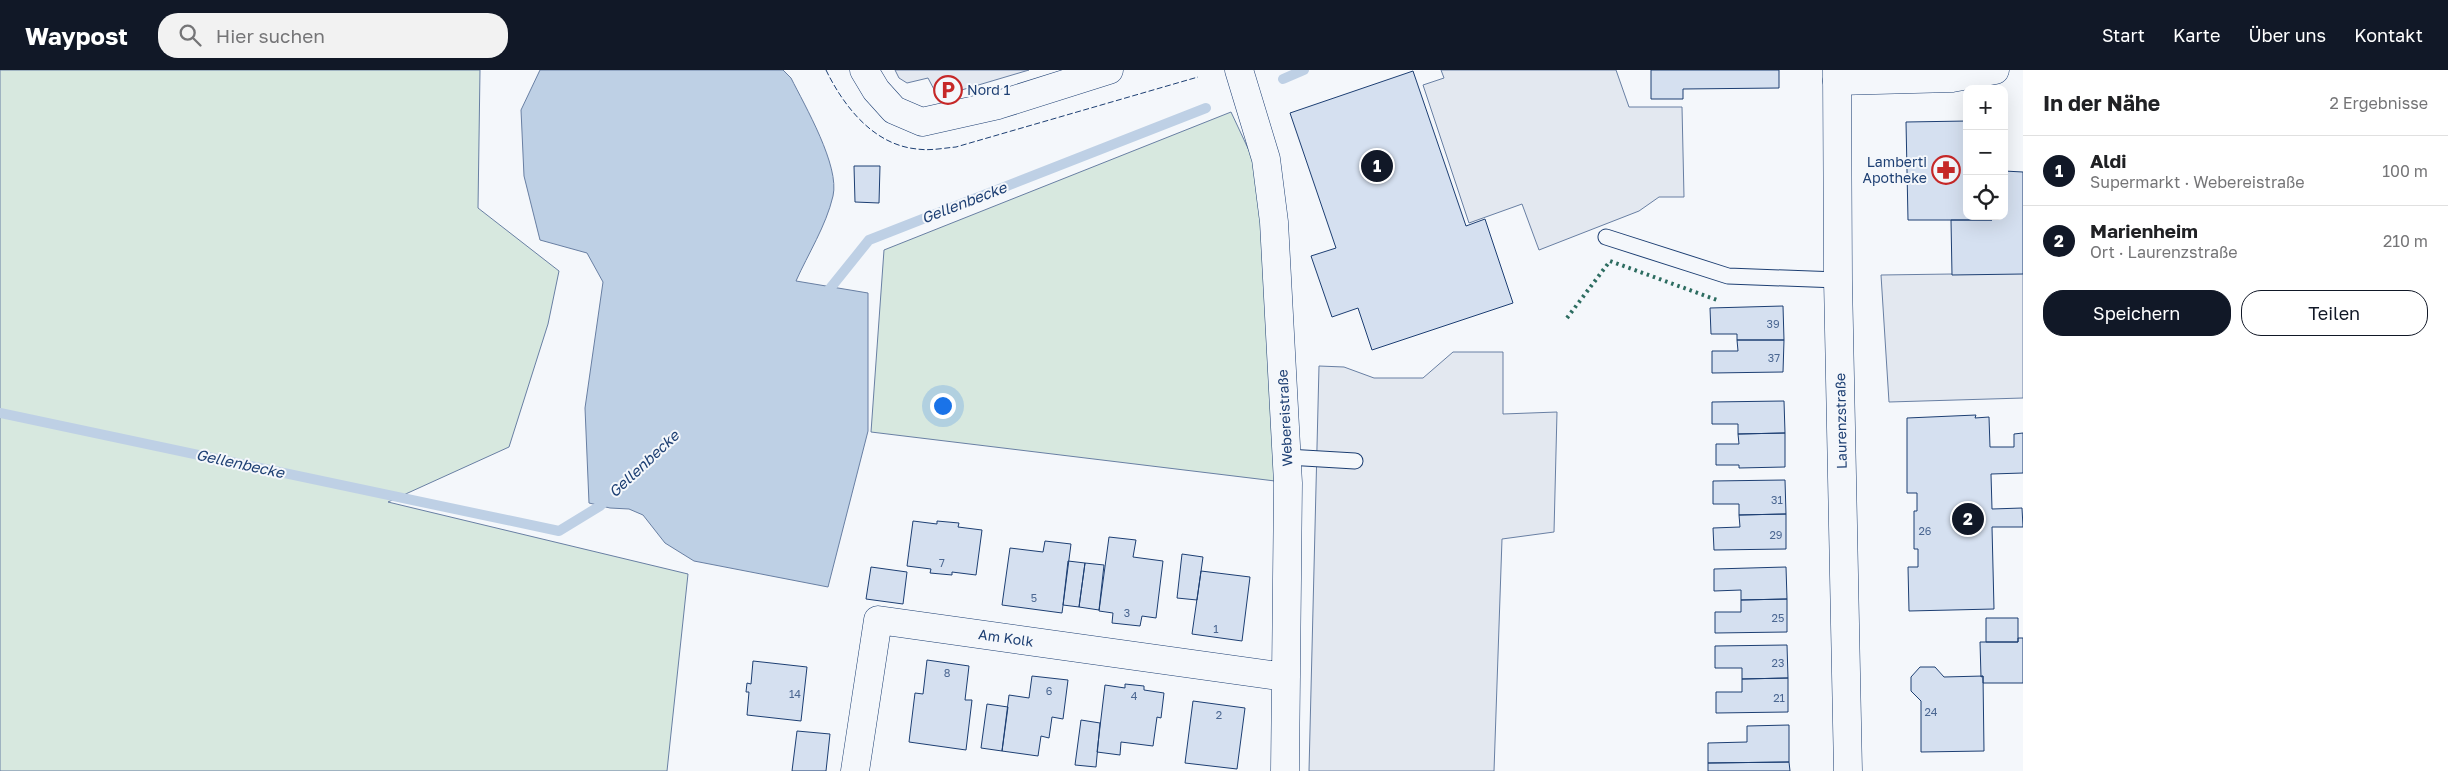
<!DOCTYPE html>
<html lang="de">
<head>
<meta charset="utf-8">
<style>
  :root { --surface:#fff; --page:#f2f2f2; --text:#202124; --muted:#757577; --line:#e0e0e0; --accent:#111827 }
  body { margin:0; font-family:"Golos Text",sans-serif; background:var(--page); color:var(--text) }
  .controls { position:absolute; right:15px; top:15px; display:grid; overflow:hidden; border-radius:10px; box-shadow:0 5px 20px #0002 }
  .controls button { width:45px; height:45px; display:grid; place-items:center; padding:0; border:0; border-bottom:1px solid var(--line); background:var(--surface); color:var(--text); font:25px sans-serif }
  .you { position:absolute; left:942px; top:335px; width:18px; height:18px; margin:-12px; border:4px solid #fff; border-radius:50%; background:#1a73e8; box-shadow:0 0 0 8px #1a73e833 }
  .badge { display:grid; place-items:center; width:32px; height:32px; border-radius:50%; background:var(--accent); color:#fff; font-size:16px; font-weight:700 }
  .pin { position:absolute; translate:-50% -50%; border:2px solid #fff; box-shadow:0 1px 5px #0006 }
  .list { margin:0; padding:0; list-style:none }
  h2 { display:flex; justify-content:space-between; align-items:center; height:65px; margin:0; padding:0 20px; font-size:21px }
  h2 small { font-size:16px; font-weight:400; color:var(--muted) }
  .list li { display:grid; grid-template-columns:32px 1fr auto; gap:15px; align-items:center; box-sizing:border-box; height:70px; padding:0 20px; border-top:1px solid var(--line) }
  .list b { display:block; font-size:19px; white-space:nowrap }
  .list p { margin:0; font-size:16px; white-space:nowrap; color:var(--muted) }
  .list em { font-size:16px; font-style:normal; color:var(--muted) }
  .actions { display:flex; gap:10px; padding:15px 20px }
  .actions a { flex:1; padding:11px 0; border:1px solid var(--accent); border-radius:20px; text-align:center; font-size:18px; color:var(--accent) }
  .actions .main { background:var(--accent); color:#fff }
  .icon { flex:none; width:28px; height:28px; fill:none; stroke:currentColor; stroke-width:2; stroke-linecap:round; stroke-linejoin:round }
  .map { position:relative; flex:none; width:2023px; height:701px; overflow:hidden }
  header { display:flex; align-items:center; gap:30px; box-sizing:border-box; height:70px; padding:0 25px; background:var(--accent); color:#fff }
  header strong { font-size:24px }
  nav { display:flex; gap:28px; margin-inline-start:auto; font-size:18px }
  .search { width:350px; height:45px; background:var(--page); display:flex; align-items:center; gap:12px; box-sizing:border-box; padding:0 18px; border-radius:20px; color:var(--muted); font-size:19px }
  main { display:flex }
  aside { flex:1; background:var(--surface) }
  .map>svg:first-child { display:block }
</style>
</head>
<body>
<header>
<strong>Waypost</strong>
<div class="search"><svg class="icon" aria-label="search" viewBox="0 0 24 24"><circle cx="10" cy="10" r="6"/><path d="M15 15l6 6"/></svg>Hier suchen</div>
<nav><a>Start</a><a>Karte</a><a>Über uns</a><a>Kontakt</a></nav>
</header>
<main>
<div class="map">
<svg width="2023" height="701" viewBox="0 0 2023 701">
  <rect width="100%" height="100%" fill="#f4f7fb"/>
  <path fill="#d7e8df" stroke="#687fa3" d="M0,0H480L478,138L559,201L548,254L509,377L388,432L688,504L667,701H0Z
    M1231,42L1260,104L1275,411L871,362L884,180Z"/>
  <path fill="#e3e8f0" stroke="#687fa3" d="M895,0H1029L938,27L928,8L907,13L899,8Z
    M1441,0H1616L1629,37H1682L1684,127H1659L1639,141L1539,180L1522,134L1469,153L1423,15L1444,8Z
    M2023,203V328L1889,332L1881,205Z
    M1453,282H1503V344L1557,342L1554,462L1502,469L1494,701H1309L1319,296L1344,297L1374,308H1423Z"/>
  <path fill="#bed0e5" stroke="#687fa3" d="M540,0H783L791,8C805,36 840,96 833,126C826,156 808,184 796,211L868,223V361L828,517L694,491L665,473L643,445L629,439L610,438L589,433L585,338L603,212L587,183L540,170L524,106L521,40Z"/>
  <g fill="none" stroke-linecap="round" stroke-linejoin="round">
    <path stroke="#bed0e5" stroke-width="10" d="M1283,9L1304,0
      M824,226L869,170L1206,38
      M0,343L559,461L600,436L609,427"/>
  </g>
  <path fill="#d5e0f0" stroke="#1d3f73" d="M1651,0H1779V18L1683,19V29H1651Z
    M1413,1L1466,156L1485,149L1513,233L1372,280L1358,238L1332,247L1311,186L1336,178L1290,43Z
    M1967,51V146H1992V150H1908L1906,52Z
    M854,96H880L879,133L855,132Z
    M2004,101L2023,102V204L1952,205L1951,150H1992V146H2004Z
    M1783,236L1784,270H1737V264H1711L1710,238Z
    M1737,270H1784L1783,302L1712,303V281H1738Z
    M1784,331L1785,363L1738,364V354H1712V332Z
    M1976,345L1975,348L1989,347L1990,377H2014V364L2023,363V403L1991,404L1992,439L2022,438L2023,457H1992L1994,539L1909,541L1908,497H1918V479H1914V441H1917V423H1907V348Z
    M1785,363V397L1739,398V395H1716V374H1739L1738,364Z
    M1785,410L1786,444L1739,445V434H1713V411Z
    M1786,444V479L1714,480L1713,458L1740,457L1739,445Z
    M913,451L937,454V451L959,453L958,457L982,460L976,505L952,502V505L930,503L931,499L907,496Z
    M1109,467L1136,470L1133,487L1163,491L1156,548L1142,546L1140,556L1112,553L1113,543L1099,541Z
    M1045,471L1071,474L1062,543L1002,535L1010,478L1043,482Z
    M1182,484L1203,487L1197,530L1177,528Z
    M1068,491L1085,493L1079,537L1063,535Z
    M1085,493L1104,495L1099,540L1079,537Z
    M871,497L907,502L903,534L866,529Z
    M1786,497L1787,529L1741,530V520L1714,521V499Z
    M1201,501L1250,507L1242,571L1192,564Z
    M1787,529V562L1715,563V542H1741V530Z
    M1986,548H2018V572H1986Z
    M2018,568H2023V613H1983V606L1981,607L1980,572H2018Z
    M1787,575L1788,608L1742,609V598H1715V576Z
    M927,590L969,596L965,630H972L966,680L909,672L915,623L923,624Z
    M753,591L807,597L801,651L747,645L749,622H746L747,613L751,614Z
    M1920,597H1935L1944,607L1983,606L1984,681L1921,682V631L1911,621V607Z
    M1032,606L1068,610L1063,649L1052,647L1049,668L1041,666L1038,686L1002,681L1009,625L1029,628Z
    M1788,608V642L1716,643V622H1742V609Z
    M1125,614L1144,616V620L1164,623L1161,648L1157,647L1153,676L1121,672L1120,685L1097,682L1105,615L1125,618Z
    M1193,631L1245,638L1237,699L1185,693Z
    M987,634L1008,637L1002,681L981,678Z
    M1081,650L1100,653L1096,697L1075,695Z
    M1789,655V692L1708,693V673L1747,672V656Z
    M797,661L830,664L826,701H792Z
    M1789,692L1790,701H1708V693Z"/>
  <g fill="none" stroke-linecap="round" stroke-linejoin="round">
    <defs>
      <path id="lane" d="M1606,167L1728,206L1838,210
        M1287,387L1355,391"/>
      <path id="street" d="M864,0L876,20L894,40L922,52L998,35L1109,0
        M1239,0L1266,89L1274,152L1288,413L1285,701
        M1837,11L1952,8L1995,0
        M855,701L878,550L1286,607"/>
      <path id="secondary" d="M1837,0L1838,210L1848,701"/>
    </defs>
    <use href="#lane" stroke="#1d3f73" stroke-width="17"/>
    <use href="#street" stroke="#1d3f73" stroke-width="29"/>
    <use href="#secondary" stroke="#1d3f73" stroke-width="29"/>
    <use href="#lane" stroke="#f4f7fb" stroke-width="15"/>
    <use href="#street" stroke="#f4f7fb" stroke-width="28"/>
    <use href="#secondary" stroke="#f4f7fb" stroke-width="28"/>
    <path stroke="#2c6c60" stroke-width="4" stroke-dasharray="2.5 4" stroke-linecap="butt" d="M1567,248L1610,191L1717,230"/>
    <path stroke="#1d3f73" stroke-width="1" stroke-dasharray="6 2.5" stroke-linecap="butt" d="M826,0C844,37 874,75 917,79C930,81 944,78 956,77L1198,7"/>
  </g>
  <defs>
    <symbol id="parking-ring" viewBox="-11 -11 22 22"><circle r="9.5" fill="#f4f7fb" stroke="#c62828" stroke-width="1.5"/><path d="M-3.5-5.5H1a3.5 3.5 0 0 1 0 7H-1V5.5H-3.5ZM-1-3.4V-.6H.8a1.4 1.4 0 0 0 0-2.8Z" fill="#c62828"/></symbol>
    <symbol id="pharmacy-ring" viewBox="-11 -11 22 22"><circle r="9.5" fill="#f4f7fb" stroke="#c62828" stroke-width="1.5"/><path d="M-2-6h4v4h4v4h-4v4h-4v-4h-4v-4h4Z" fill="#c62828"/></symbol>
  </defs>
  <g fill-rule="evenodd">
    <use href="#parking-ring" x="932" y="4" width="32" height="32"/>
    <use href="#pharmacy-ring" x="1930" y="84" width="32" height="32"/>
  </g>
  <g text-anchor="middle" stroke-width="4" stroke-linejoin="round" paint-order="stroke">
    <g font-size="11" fill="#4b6792">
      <text x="1773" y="258">39</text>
      <text x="1774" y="292">37</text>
      <text x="1777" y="434">31</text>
      <text x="1925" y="465">26</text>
      <text x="1776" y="469">29</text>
      <text x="942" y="497">7</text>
      <text x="1034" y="532">5</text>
      <text x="1127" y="547">3</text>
      <text x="1778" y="552">25</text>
      <text x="1216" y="563">1</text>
      <text x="1778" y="597">23</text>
      <text x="947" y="607">8</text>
      <text x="1049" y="625">6</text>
      <text x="795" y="628">14</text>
      <text x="1134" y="630">4</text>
      <text x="1779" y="632">21</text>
      <text x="1931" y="646">24</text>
      <text x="1219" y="649">2</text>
    </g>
    <g font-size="14" fill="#1d3f73" stroke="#f4f7fb" text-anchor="start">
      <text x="967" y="25">Nord 1</text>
      <text x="1927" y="97" text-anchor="end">Lamberti<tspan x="1927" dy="16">Apotheke</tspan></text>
    </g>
    <g font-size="14" fill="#1d3f73" stroke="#f4f7fb">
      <text transform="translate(1285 348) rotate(-93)" y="5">Webereistraße</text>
      <text transform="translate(1841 351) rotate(-91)" y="5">Laurenzstraße</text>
      <text transform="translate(1006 568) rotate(8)" y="5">Am Kolk</text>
    </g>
    <g font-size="15" font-style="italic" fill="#1d3f73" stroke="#f4f7fb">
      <text transform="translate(964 133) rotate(-21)" y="5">Gellenbecke</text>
      <text transform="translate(240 394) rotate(12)" y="5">Gellenbecke</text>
      <text transform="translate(644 394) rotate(-43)" y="5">Gellenbecke</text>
    </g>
  </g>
</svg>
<div class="controls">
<button>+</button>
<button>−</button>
<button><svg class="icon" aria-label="locate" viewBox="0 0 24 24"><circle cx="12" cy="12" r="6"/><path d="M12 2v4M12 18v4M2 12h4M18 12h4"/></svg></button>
</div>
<div class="you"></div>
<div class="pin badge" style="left:1377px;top:96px">1</div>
<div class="pin badge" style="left:1968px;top:449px">2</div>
</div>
<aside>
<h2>In der Nähe<small>2 Ergebnisse</small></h2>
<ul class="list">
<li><span class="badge">1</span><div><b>Aldi</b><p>Supermarkt · Webereistraße</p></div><em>100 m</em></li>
<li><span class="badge">2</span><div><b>Marienheim</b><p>Ort · Laurenzstraße</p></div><em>210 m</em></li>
</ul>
<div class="actions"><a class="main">Speichern</a><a>Teilen</a></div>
</aside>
</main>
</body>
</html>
